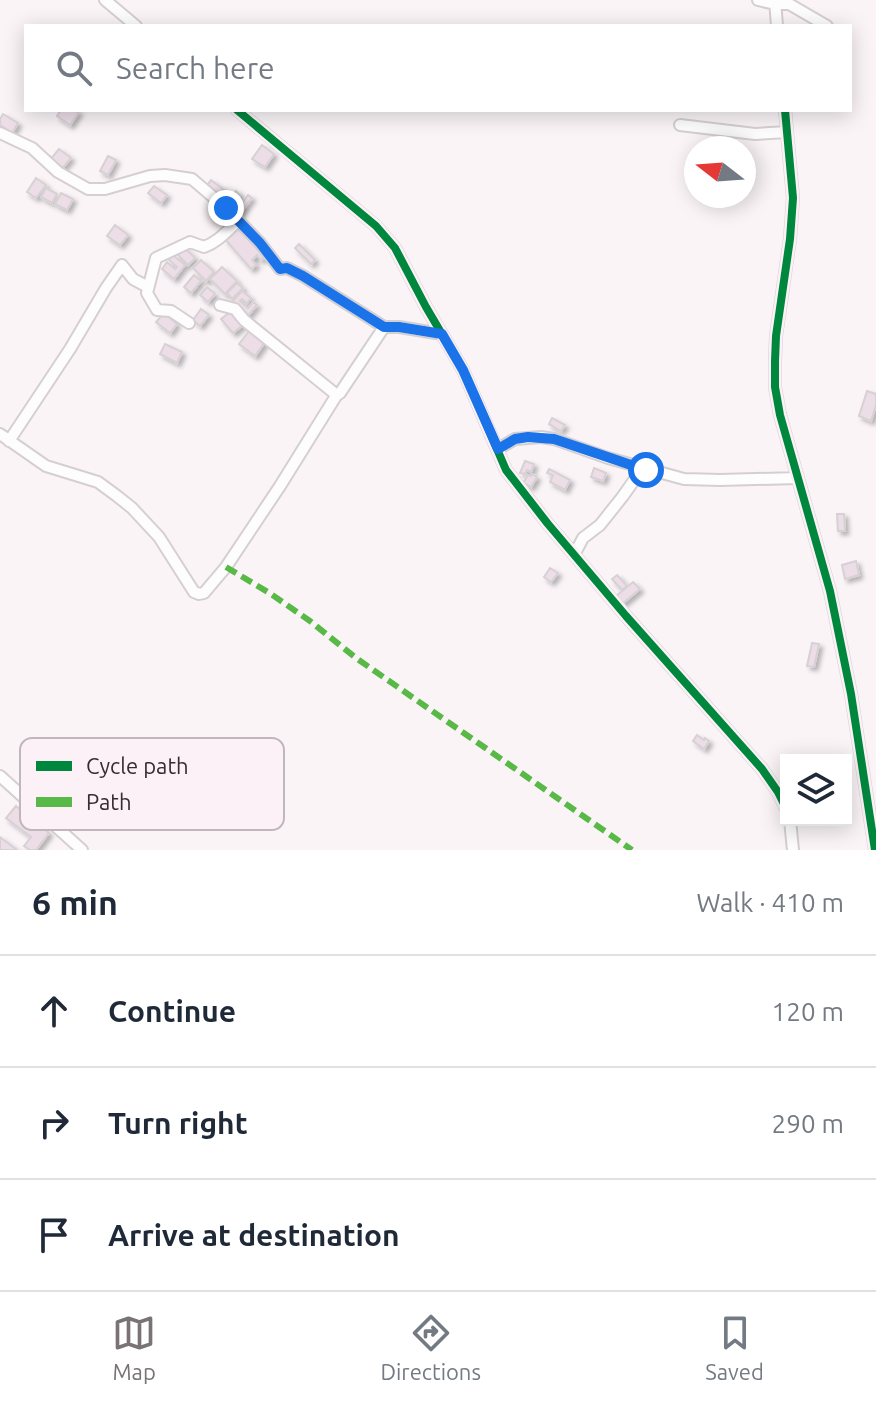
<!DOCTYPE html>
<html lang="en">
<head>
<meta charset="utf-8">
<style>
  :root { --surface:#fff; --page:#f2f2f3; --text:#1f2937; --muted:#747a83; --line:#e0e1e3; --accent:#797376 }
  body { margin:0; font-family:Ubuntu,sans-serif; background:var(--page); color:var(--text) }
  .controls { position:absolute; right:24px; bottom:24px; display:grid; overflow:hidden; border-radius:0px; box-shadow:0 4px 20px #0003 }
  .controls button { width:72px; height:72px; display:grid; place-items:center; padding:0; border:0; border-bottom:2px solid var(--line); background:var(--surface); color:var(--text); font:40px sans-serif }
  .compass { position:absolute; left:684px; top:136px; width:72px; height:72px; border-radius:50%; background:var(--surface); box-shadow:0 4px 20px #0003; rotate:287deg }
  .stop { position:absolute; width:24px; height:24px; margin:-18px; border:6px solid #1a73e8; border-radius:50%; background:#fff }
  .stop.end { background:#1a73e8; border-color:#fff; box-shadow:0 2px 8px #0008 }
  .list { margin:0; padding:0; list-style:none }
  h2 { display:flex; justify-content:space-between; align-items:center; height:104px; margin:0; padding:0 32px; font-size:34px }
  h2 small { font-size:26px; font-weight:400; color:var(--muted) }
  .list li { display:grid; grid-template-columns:52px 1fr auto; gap:24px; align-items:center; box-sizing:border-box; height:112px; padding:0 32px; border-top:2px solid var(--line) }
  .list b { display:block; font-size:30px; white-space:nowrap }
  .list em { font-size:26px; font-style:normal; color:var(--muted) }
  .icon { flex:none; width:44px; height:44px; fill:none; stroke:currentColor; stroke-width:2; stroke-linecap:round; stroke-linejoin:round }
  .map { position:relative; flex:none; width:876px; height:850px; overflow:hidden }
  .search { position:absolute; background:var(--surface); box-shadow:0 4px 20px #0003; left:24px; right:24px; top:24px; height:88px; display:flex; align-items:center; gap:20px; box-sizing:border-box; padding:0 28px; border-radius:0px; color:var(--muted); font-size:30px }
  .sheet { height:440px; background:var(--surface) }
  nav { display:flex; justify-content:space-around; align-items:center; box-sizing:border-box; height:112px; border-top:2px solid var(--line); background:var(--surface); font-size:22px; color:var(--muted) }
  nav a { display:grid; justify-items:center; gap:4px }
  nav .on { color:var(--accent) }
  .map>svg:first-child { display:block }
</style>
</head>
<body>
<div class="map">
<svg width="876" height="850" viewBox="0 0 876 850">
  <defs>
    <filter id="shadow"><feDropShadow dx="3.5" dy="3.5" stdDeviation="2" flood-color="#0004"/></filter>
  </defs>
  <rect width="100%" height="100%" fill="#faf4f7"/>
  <path fill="#ecdde6" stroke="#d7d1d4" stroke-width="2" filter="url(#shadow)" d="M61,110H75L79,112L70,125L57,116Z
    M3,114L18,123L12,133L0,125V119Z
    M262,145L274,154L265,167L252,159Z
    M59,149L71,158L61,170L50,160Z
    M108,156L116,160L108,175L100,171Z
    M36,178L46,185L36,198L27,192Z
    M211,180L223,189L218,196L206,187Z
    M154,186L167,195L161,203L148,193Z
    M46,188L57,194L52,203L41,197Z
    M236,191L240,195L237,200L242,203L248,195L252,198L239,215L226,204Z
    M61,193L73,199L67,210L55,204Z
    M115,225L128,235L120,245L107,236Z
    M240,226L266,256L261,260L257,255L252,260L256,265L251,269L225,239Z
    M299,244L315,260L311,264L295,248Z
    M184,247L195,258L188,265L177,254Z
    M173,255L185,265L174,279L162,269L167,262L175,269L177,267L169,260Z
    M201,260L214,272L206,281L193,268Z
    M222,267L237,281L225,294L210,279Z
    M194,275L201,281L191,293L184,287Z
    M237,283L243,288L232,299L227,293Z
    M207,287L215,294L208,302L200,295Z
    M242,291L251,298L247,303L242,299L240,301L248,308L253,302L257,305L246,318L230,304Z
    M201,309L209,315L200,326L193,320Z
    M233,310L244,324L233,333L221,319Z
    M164,313L177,324L170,333L156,322Z
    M249,331L265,342L255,356L239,344Z
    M165,344L182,352L177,363L160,354Z
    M867,391L876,394V405L871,421L859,416Z
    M552,418L565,425L561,431L549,424Z
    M525,461L534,464L531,472L527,470L525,474L520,473Z
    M594,468L606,473L603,481L591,477Z
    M549,469L570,480L565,490L550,482L553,475L547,473Z
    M532,474L537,477L531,487L523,483L528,475L531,476Z
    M837,514H844L845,531H838Z
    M856,561L859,575L845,579L842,565Z
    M550,568L558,573L551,582L544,577Z
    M617,575L627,586L622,590L612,579Z
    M633,582L640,589L622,604L616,596Z
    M812,643L819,644L814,667L807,666Z
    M697,735L704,740L705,738L709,741L704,749L693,741Z
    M16,806L49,833L36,850H30L24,846L31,837L6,818Z
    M0,837L17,850H0Z"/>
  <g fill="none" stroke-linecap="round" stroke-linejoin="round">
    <defs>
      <path id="minor" d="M105,0L136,26
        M758,0L775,4H789L827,26
        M775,0L777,26
        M237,110L376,226L395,248L426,307L463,370L506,470L548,524L626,616L762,769L778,792L786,808
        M785,110L793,198L790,239L776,336L775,361V387L780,415L830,591L851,694L875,850
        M680,125L755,134L787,132
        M0,133L32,148L58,172L88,189H105L150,176L165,175L192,179L226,208L260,243L280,269L287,268L303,276L384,327H399L442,334
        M220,305L235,309L244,320L333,392L336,396L340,393L384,327
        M189,323L171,311L157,310L147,293L156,258L190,242L204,247C218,242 227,231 238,221
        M0,434L46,466L98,482L117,496L132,508L159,537L194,592L199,594L204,593L226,567L280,486L336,396
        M9,441L70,349L106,288L122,265L133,279L148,287
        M498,449L515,439L541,437L554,439L608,458L684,479L720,480L798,478
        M574,555L583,538L600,525L623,496L642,469
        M0,776L82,850
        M790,820L793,850"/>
    </defs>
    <use href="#minor" stroke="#d5cfd2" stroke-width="14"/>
    <use href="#minor" stroke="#fefdfe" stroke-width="10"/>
    <path stroke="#58b947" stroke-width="6" stroke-dasharray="12 6" stroke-linecap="butt" d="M226,567L271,594L310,621L356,658L632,850"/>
    <defs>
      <path id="cycleway" d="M237,110L376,226L395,248L426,307L463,370L506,470L548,524L626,616L762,769L778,792L786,808
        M785,110L793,198L790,239L776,336L775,361V387L780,415L830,591L851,694L875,850"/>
    </defs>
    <use href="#cycleway" stroke="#fdf1f8" stroke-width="13"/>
    <use href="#cycleway" stroke="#00873e" stroke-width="8"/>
  </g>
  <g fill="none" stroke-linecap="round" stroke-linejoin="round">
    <path stroke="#1a73e8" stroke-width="10" d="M226,208L260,243L280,269L287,268L303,276L384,327H399L442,334L463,370L498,449L515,439L528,437L554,439L646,470"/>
  </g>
  <rect x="20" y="738" width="264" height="92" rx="12" fill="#fdf1f8" stroke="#c1b6bc" stroke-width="2"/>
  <rect x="36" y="761" width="36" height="10" fill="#00873e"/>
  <rect x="36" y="797" width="36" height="10" fill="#58b947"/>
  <g font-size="22" fill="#342d31">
    <text x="86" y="774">Cycle path</text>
    <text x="86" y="810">Path</text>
  </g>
</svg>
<div class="controls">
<button><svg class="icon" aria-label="layers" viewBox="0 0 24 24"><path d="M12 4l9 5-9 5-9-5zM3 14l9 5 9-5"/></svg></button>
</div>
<svg class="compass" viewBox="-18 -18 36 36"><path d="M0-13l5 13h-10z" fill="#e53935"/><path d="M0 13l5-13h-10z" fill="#747a83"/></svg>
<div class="stop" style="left:646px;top:470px"></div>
<div class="stop end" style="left:226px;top:208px"></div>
<div class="search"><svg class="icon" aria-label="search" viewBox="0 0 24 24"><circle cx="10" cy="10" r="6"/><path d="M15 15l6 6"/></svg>Search here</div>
</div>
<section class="sheet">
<h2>6 min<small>Walk · 410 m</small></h2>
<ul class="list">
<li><svg class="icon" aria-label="ahead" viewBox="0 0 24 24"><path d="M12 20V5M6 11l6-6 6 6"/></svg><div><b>Continue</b></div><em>120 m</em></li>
<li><svg class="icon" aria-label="right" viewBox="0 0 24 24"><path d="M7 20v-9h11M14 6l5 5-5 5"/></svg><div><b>Turn right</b></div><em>290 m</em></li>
<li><svg class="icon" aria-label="arrive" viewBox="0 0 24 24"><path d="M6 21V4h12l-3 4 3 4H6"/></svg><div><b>Arrive at destination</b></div></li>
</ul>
</section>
<nav>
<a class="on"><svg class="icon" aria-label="map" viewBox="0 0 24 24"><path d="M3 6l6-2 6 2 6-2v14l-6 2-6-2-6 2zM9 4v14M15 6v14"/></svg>Map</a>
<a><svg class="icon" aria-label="directions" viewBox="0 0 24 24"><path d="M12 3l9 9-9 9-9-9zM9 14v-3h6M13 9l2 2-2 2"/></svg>Directions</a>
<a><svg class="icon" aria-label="saved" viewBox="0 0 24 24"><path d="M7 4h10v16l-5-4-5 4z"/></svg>Saved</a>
</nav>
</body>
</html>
